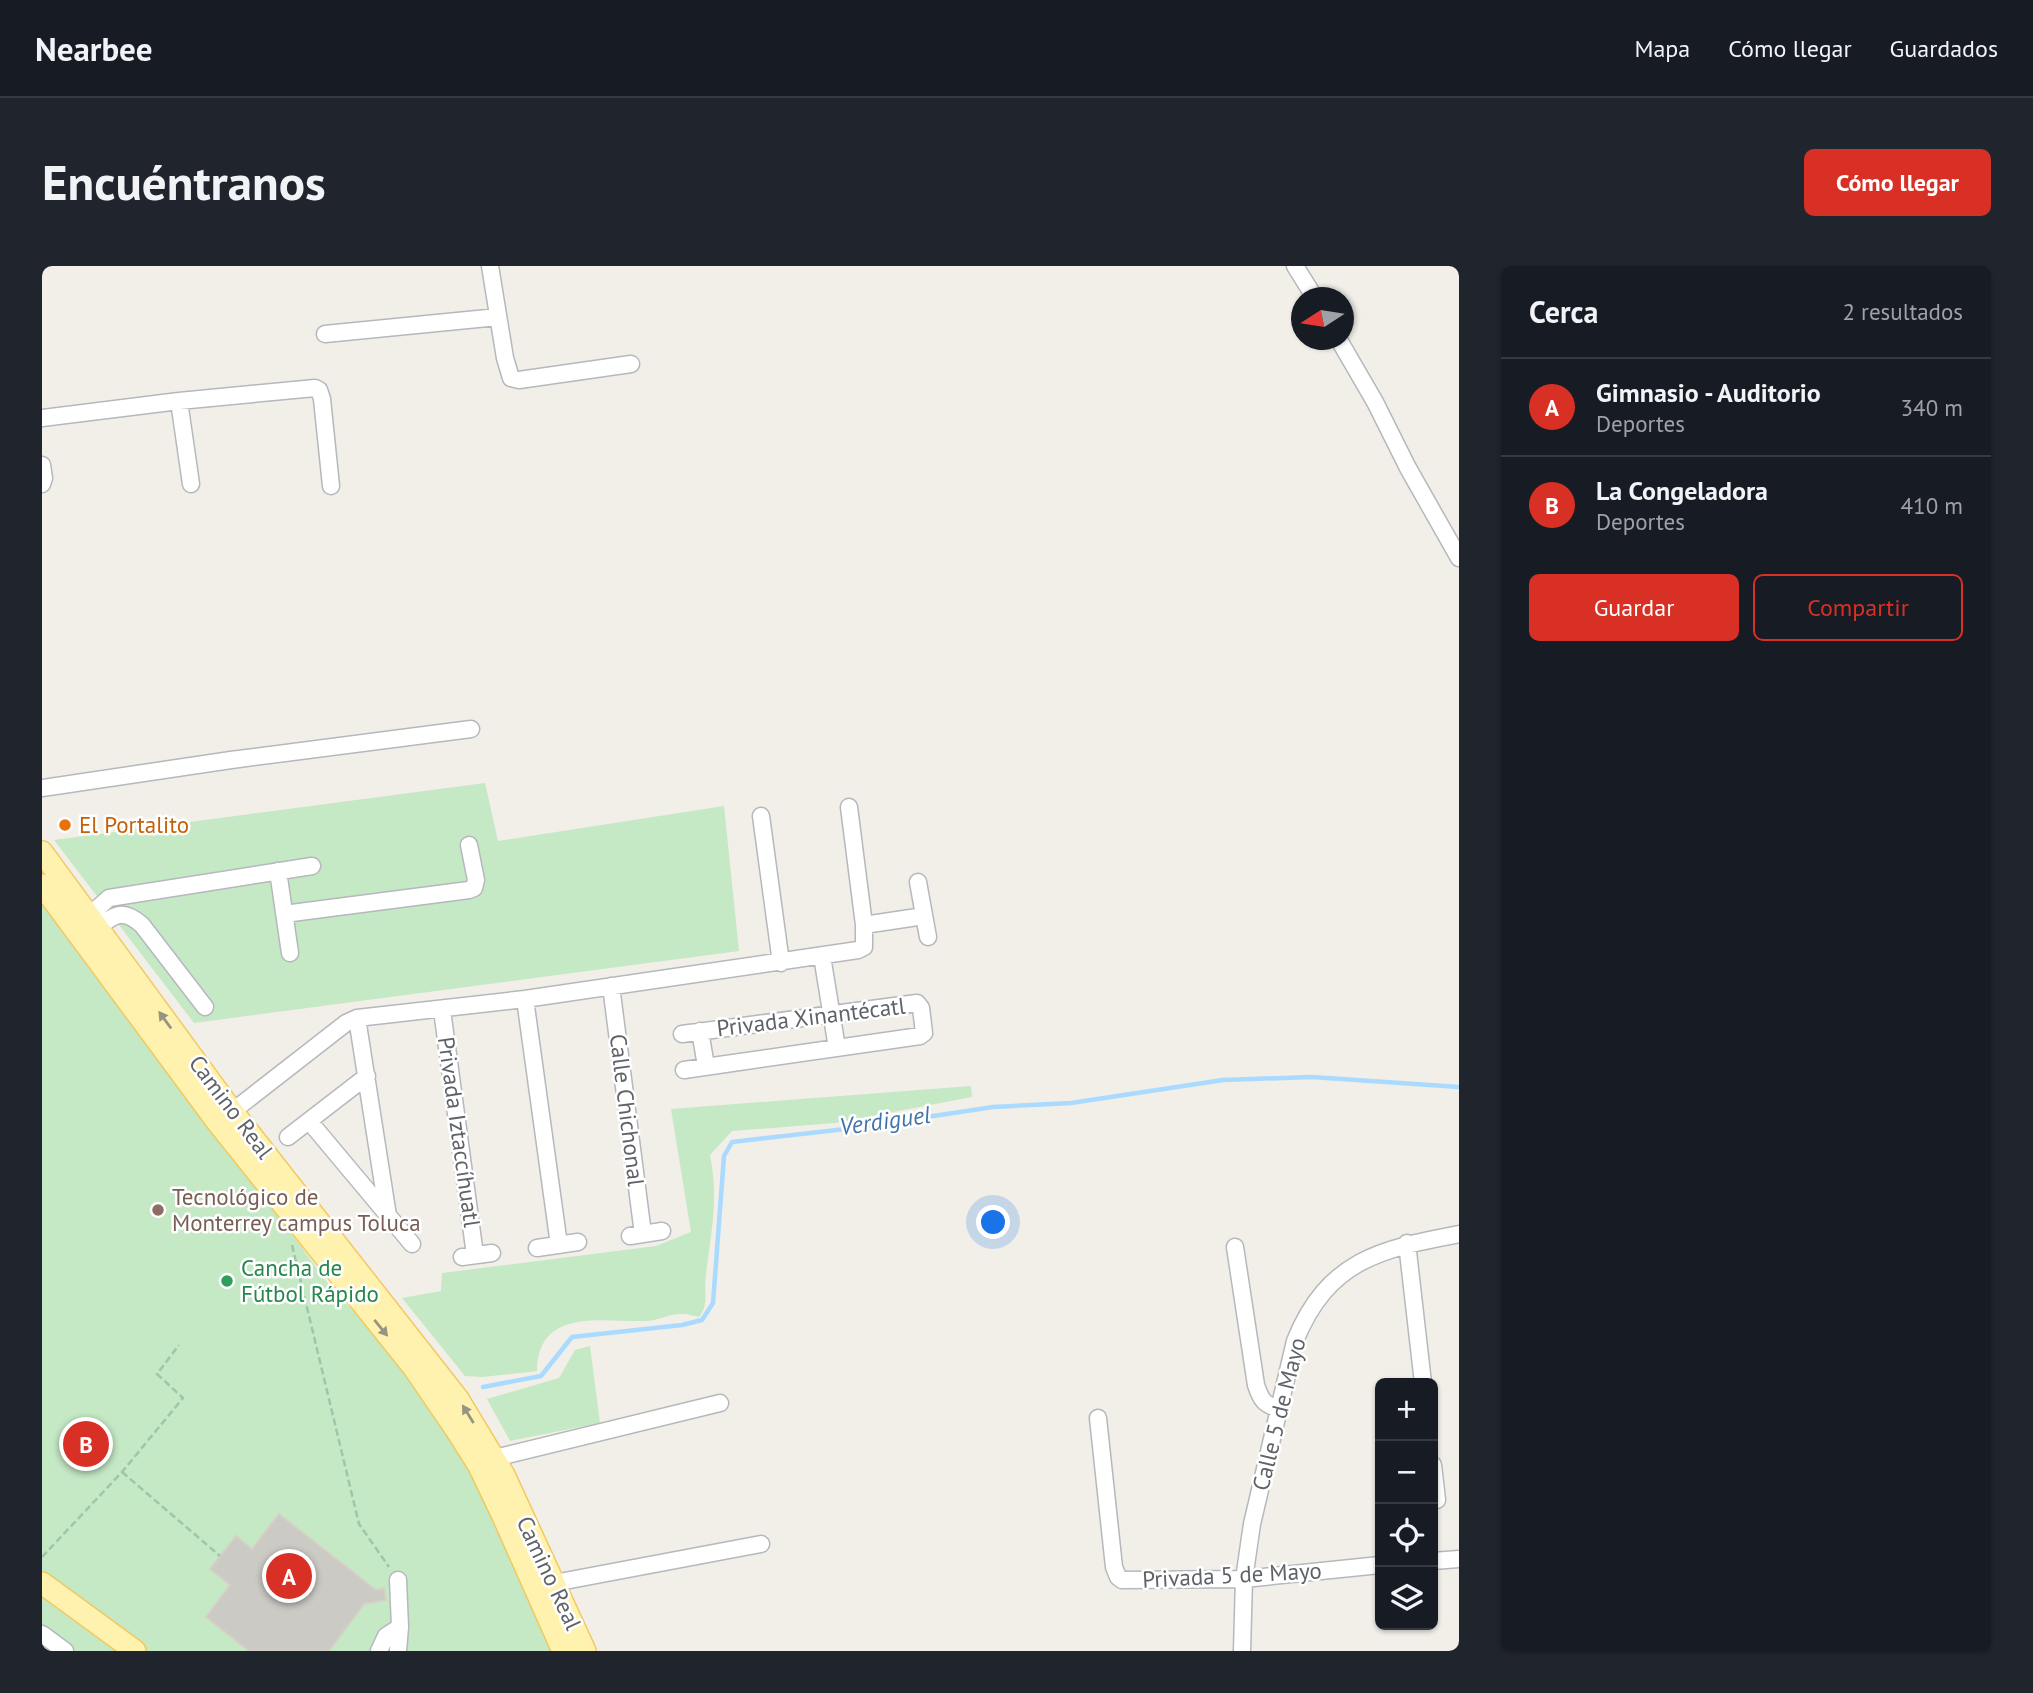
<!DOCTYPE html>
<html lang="es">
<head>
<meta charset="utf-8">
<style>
  :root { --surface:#171b24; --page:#20242c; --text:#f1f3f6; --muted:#9ea1a6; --line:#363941; --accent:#d93025 }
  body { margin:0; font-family:"PT Sans",sans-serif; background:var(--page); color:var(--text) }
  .controls { position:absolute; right:21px; bottom:21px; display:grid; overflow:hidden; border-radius:10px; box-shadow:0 2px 5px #0004 }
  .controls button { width:63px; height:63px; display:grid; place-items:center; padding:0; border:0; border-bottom:2px solid var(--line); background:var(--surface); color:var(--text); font:35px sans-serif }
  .compass { position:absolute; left:1249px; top:21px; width:63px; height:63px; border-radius:50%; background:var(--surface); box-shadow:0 2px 5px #0004; rotate:258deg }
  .you { position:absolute; left:952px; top:957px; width:24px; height:24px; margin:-18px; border:5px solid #fff; border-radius:50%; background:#1a73e8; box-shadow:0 0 0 10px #1a73e833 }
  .badge { display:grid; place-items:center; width:46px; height:46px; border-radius:50%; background:var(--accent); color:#fff; font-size:23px; font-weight:700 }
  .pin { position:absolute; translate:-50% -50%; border:4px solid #fff; box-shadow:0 2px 7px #0006 }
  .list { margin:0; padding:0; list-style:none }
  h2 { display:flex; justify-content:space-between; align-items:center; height:91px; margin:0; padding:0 28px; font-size:30px }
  h2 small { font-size:23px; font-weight:400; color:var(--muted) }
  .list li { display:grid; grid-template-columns:46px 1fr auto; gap:21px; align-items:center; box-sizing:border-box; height:98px; padding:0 28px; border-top:2px solid var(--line) }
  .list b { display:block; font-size:26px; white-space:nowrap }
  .list p { margin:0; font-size:23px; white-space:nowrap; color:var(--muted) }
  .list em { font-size:23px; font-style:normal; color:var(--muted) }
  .actions { display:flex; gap:14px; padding:21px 28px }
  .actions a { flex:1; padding:16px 0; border:2px solid var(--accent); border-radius:10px; text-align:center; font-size:24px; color:var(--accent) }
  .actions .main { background:var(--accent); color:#fff }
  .icon { flex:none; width:38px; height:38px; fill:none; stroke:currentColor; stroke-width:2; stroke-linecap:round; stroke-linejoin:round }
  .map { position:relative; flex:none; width:1417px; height:1385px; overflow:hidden; border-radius:10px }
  header { display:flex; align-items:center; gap:42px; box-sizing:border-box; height:98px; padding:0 35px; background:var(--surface); border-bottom:2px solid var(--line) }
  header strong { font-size:33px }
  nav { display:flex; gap:38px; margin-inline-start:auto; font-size:24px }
  .intro { display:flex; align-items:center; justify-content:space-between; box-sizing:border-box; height:168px; padding:0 42px }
  h1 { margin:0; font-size:49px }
  .button { padding:18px 32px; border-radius:10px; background:var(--accent); color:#fff; font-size:24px; font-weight:700 }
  main { display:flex; gap:42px; padding:0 42px }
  aside { flex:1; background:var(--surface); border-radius:10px; box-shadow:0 2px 5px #0004 }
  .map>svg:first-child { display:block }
</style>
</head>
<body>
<header>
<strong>Nearbee</strong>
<nav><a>Mapa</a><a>Cómo llegar</a><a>Guardados</a></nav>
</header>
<div class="intro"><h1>Encuéntranos</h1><a class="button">Cómo llegar</a></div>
<main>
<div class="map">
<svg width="1417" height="1385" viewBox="0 0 1417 1385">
  <rect width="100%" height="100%" fill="#f1efe8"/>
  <path fill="#c5e8c5" d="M443,517L456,575L682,540L697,685L152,757L12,574Z
    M0,627L293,1027C349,1079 404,1155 440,1223C466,1275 487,1331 511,1385H0Z
    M929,820L930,831L793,857L690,865L668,889C677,935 669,964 664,1009C661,1027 668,1036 657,1051C652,1050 646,1048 641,1048C628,1047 616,1055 603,1055C560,1056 496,1041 495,1105L440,1111L423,1110L360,1032L399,1025L400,1007L614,980L649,966L629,843Z
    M548,1080L558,1157L468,1175L445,1133L517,1112L533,1084Z"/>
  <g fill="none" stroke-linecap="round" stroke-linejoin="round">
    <path stroke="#aadaff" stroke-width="4.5" d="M441,1121L499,1110L530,1071L640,1059L660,1054L671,1037L682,890L690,876L812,862L951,841L1029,837L1181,814L1270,811L1417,821"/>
  </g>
  <path fill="#cccac5" stroke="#d6d1c6" stroke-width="2" d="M237,1248L334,1324L342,1322L344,1334L322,1338L287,1385H207L164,1351L188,1319L168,1303L194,1270L210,1283Z"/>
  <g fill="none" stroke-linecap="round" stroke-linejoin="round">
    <defs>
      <path id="minor" d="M448,0L463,92L469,112L477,114L589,98
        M1253,0L1273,32
        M283,68L456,51
        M1297,74L1333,136L1366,202L1417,292
        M137,135L149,218
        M0,152L137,135L273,122L277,124L280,133L289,220
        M0,199L2,212L0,218
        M0,522L189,494L429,463
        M719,550L739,697
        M236,605L248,687
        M876,616L886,671
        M242,648L427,624L432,622L434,614L427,579
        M40,656L67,632L270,600
        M822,659L882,650
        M48,668C69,652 77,639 100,659L163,741
        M780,690L795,782
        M569,720L601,968
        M483,733L517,979
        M400,744L433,989
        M315,752L346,950
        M658,765L664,800
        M640,768L875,737L879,742L882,767L878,770L642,804
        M182,852L304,757L315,752L483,733L816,684L822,681V659L807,541
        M267,855L370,978
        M246,871L325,810
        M588,970L620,965
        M1365,977L1381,1117
        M1193,981L1214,1119C1219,1134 1222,1139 1238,1143
        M495,982L536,976
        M420,991L450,987
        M1056,1152L1072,1301L1076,1311L1080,1314L1202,1313L1338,1299
        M453,1192L678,1137
        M1391,1199L1395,1234
        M1391,1295L1417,1293
        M512,1317L719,1278
        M0,1368L23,1385
        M337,1385L344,1370L358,1361
        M356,1385L358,1361L356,1314
        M1200,1385L1202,1313L1210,1258L1253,1075C1286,994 1338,983 1417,968"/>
      <path id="major" d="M0,586L190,845L416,1133L462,1209L543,1385
        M0,619L176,857L372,1102L413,1162L437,1200L460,1248L521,1385
        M0,1317L93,1385"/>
    </defs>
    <use href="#minor" stroke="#b5b8bc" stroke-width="19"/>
    <use href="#major" stroke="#f2c960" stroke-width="24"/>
    <path stroke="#9cc7a9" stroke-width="2.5" stroke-dasharray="7 3.5" stroke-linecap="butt" d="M250,979L317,1258L347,1301
      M80,1206L178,1290
      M0,1291L80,1206L141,1132L115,1108L137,1079"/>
    <use href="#minor" stroke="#fff" stroke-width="16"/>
    <use href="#major" stroke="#fff2af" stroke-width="21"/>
  </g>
  <defs><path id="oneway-solid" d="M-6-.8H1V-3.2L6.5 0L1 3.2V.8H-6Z" transform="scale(1.75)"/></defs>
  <g fill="#979581">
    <use href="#oneway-solid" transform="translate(123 754) rotate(-126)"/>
    <use href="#oneway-solid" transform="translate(339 1062) rotate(51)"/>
    <use href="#oneway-solid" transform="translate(426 1148) rotate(-122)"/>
  </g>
  <circle fill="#e8710a" stroke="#fff" stroke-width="2.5" cx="23" cy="559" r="7"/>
  <circle fill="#8d6e63" stroke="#fff" stroke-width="2.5" cx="116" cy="944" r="7"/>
  <circle fill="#2e9e5b" stroke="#fff" stroke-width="2.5" cx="185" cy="1015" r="7"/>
  <g text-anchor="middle" stroke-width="5" stroke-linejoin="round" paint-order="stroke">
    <g font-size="23" fill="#c56008" stroke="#fff" text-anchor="start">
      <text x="37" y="567">El Portalito</text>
    </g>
    <g font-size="23" fill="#5f6368" stroke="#fff">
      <text transform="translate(769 751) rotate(-7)" y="8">Privada Xinantécatl</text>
      <text transform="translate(189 841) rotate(53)" y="8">Camino Real</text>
      <text transform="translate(585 844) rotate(83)" y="8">Calle Chichonal</text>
      <text transform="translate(417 866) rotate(82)" y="8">Privada Iztaccíhuatl</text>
      <text transform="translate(1237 1148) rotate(-76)" y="8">Calle 5 de Mayo</text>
      <text transform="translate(507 1307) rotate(65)" y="8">Camino Real</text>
      <text transform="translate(1190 1309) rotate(-3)" y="8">Privada 5 de Mayo</text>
    </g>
    <g font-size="23" fill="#785e54" stroke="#fff" text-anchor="start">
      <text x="130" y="939">Tecnológico de<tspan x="130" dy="26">Monterrey campus Toluca</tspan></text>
    </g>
    <g font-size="23" fill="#27864d" stroke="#fff" text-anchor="start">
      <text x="199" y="1010">Cancha de<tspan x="199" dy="26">Fútbol Rápido</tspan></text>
    </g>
    <g font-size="24" font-style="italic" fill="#4174aa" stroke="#fff">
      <text transform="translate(843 855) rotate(-8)" y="8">Verdiguel</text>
    </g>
  </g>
</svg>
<div class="controls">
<button>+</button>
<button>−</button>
<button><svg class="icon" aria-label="locate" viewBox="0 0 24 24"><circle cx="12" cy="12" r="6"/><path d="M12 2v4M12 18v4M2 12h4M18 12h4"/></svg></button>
<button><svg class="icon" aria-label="layers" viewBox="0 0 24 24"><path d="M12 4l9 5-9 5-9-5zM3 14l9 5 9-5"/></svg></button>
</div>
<svg class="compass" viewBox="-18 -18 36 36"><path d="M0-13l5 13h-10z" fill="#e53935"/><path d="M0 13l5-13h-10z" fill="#9ea1a6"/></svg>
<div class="you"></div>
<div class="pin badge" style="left:247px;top:1310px">A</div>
<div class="pin badge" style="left:44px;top:1178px">B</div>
</div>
<aside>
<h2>Cerca<small>2 resultados</small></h2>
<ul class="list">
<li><span class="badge">A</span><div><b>Gimnasio - Auditorio</b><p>Deportes</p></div><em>340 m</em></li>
<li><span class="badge">B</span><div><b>La Congeladora</b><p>Deportes</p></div><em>410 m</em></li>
</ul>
<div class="actions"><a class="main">Guardar</a><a>Compartir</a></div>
</aside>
</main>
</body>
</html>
